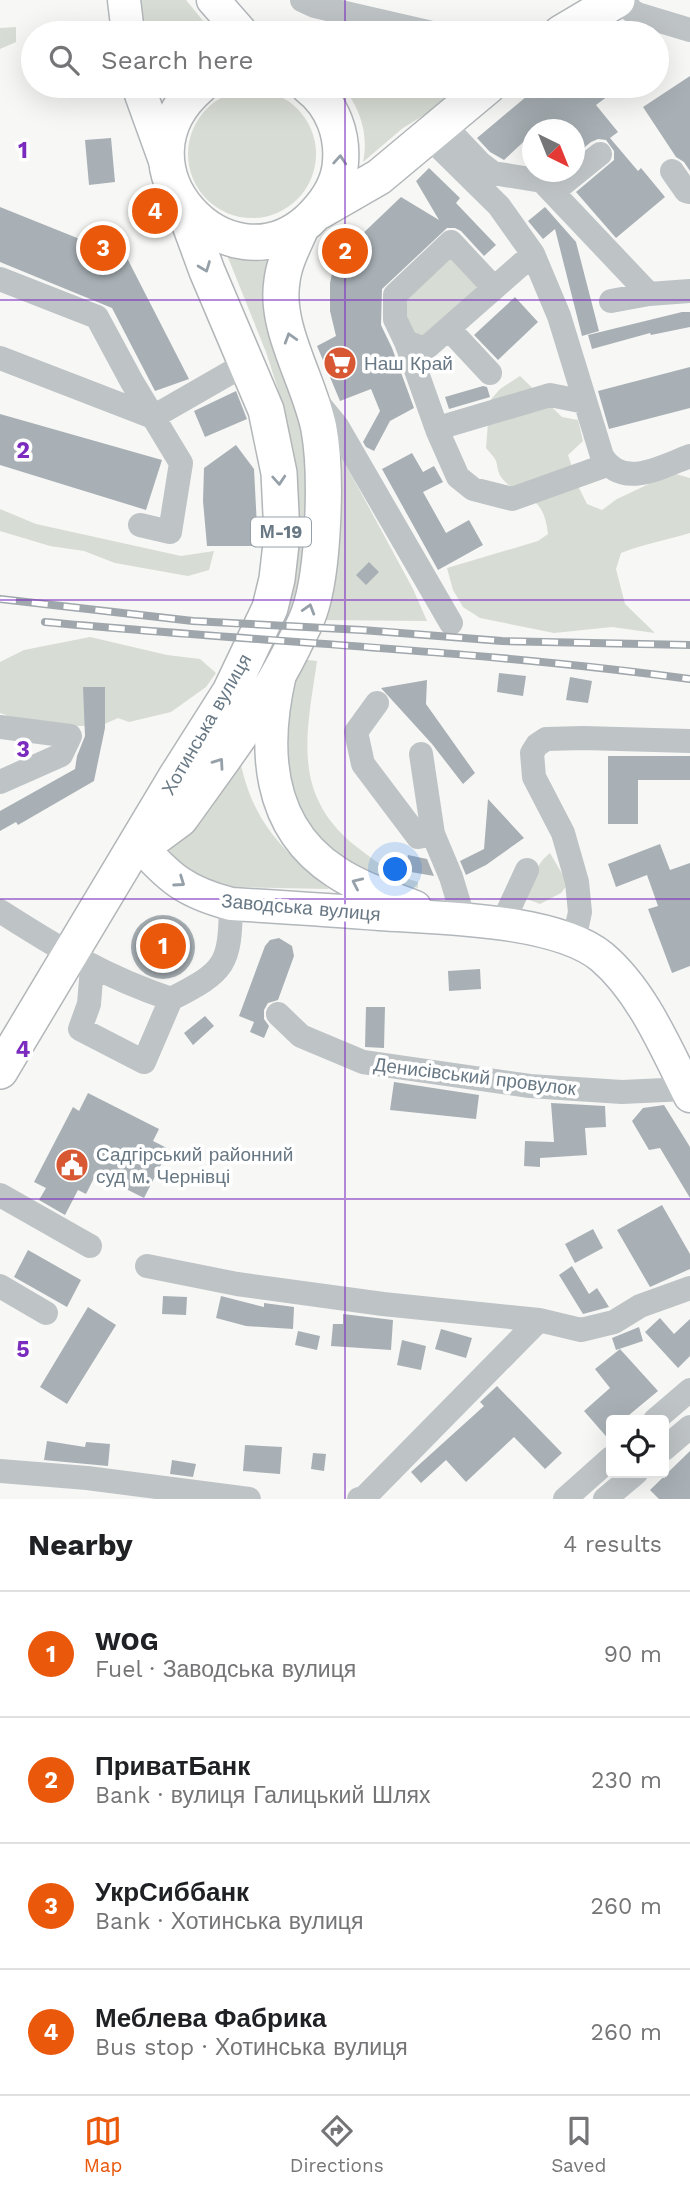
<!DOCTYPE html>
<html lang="en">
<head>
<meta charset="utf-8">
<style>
  :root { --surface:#fff; --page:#f6f6f6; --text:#202124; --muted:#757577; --line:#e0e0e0; --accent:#ea580c }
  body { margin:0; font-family:"Work Sans",sans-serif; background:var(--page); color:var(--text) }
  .controls { position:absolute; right:21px; bottom:21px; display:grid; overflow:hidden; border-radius:7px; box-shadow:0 7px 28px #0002 }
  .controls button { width:63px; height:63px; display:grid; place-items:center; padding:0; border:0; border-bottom:2px solid var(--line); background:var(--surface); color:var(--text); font:35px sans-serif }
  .compass { position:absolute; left:522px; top:119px; width:63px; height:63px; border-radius:50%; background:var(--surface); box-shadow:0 7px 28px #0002; rotate:137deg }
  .you { position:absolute; left:396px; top:870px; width:24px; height:24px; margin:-18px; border:5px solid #fff; border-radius:50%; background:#1a73e8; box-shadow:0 0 0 10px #1a73e833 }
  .badge { display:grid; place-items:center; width:46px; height:46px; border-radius:50%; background:var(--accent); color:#fff; font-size:23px; font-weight:700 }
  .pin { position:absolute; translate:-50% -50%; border:4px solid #fff; box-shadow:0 2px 7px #0006 }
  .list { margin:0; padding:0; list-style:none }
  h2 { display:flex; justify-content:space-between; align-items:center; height:91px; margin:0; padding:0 28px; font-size:30px }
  h2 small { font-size:23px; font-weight:400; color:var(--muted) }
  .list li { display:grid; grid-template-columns:46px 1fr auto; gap:21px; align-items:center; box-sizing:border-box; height:126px; padding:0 28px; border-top:2px solid var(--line) }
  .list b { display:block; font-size:26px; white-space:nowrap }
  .list p { margin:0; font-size:23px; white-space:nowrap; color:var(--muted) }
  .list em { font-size:23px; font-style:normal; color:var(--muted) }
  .icon { flex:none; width:38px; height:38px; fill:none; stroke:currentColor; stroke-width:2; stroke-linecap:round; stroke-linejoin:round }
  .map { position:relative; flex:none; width:690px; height:1499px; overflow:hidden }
  .search { position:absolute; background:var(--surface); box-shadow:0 7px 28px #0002; left:21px; right:21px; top:21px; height:77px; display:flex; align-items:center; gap:18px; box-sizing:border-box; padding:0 24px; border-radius:38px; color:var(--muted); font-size:26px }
  .sheet { height:595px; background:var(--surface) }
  nav { display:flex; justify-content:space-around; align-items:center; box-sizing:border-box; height:98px; border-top:2px solid var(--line); background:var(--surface); font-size:19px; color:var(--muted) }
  nav a { display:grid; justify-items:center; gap:4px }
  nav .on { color:var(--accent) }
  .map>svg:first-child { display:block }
</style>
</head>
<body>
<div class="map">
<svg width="690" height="1499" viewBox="0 0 690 1499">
  <rect width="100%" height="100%" fill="#f7f7f5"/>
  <path fill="#d7dcd4" d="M136,0H186L213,33H142Z
    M16,27V42L0,49V28Z
    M342,86L450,99L403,128L363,162C369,135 360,107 342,86Z
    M188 154a64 64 0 1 1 128 0a64 64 0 1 1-128 0Z
    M451,247L489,288L425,345L409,338L398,297Z
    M225,250L274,253L301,410L310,476V536L293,622L241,717L228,709L294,477L285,411L266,352Z
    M520,376L562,417L578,420L583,441L568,455L579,488L587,504L602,510L617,499L672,473L690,478V533C667,540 644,544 621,553L616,569L625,604L655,633L612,627L554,633L480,618L463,607L453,590L447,568L538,541L548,534C543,490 522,503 501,477C497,471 498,467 496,461C494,456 489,452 486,448L488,423L486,405L500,389Z
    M339,452L413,589L427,621L320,620Z
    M0,509L36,524L181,556L214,551L209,570L188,576L115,563L84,551L50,546L0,531Z
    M90,637L167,655L200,659L216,673L206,687L171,712L129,722L118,718L100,726H69L24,734L6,715L0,713V662L24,650Z
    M299,659L317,661C306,737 290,798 362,851C379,864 396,876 418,882V888L378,880L354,867L308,831L285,778L287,715Z
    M240,760C252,821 282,850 329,889L230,887L194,880L172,857L168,846Z
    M550,853L568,884L561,893L540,904L527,899C528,883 537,863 550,853Z"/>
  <path fill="#a8b0b5" d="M690,76V171L684,162L676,157L643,107Z
    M539,86H601L608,96L596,105L618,132L610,138L638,171L641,168L665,197L616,238L576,192L614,160V151L606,140L598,139L591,142L575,155V130H533V133L504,160L490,152L477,138Z
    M111,138L115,182L89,185L85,140Z
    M429,168L460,198L456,203L496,245L484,256L461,231L455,228H447L382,289L381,325L392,348L414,408L390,421L374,451L366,447L363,442L380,411L371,389L340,401L317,346L336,336L330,311V283L335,260L401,197L439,220L416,181Z
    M0,207L127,258L189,379L155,391L112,308L0,262Z
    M545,207L576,242L599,331L582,336L555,229L543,239L528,221Z
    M515,297L538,322L498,360L474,335Z
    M682,312H690V327L651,335L650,333L592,349L588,335Z
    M690,367V408L609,429L598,391Z
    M483,386L487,387L490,397L449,409L445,397Z
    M236,391L247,419L205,437L194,411Z
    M0,414L162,460L146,510L0,465Z
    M236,445L254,469L258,546H207L203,501L204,468Z
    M412,453L423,472L434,466L443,482L423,492L446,533L469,520L483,545L438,570L382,469Z
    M369,562L379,572L366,585L356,575Z
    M499,673L526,676L523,696L497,692Z
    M570,677L592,681L588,703L566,700Z
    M427,680L426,704L475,773L463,784L432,744L381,688Z
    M83,687H105V728L94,781L18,825L16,822L0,831V811L75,769L77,756L85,736Z
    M608,756H690V780H638V824H608Z
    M488,799L524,838L486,865L466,875L460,861L484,849Z
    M660,844L670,870L690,863V966L672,973L648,909L658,906L647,875L616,887L608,864Z
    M408,855L427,859L434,876L405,871Z
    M131 947a32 32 0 1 1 64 0a32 32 0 1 1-64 0Z
    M279,938L292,946L294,956L278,1000L268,1003L264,1010V1019L269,1026L264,1038L250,1032L254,1022L239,1016L265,946L270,940Z
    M480,969L481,989L449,991L448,971Z
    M366,1007H385L384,1048L365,1047Z
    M205,1016L214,1026L193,1045L184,1033Z
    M394,1082L479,1095L476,1119L390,1110Z
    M88,1093L159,1129L153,1141L169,1149L144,1198L96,1174L86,1194L78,1190L65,1215L39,1200L46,1188L34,1182L73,1107L79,1111Z
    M551,1103L605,1106L606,1127L585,1128L587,1155L540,1158V1167L524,1166L525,1141L554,1142Z
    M664,1105L690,1147V1198L660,1148L649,1150L632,1121L643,1108Z
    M662,1205L690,1254V1269L650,1287L617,1230Z
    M593,1229L603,1248L575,1263L565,1244Z
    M28,1250L81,1280L67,1307L14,1277Z
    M572,1266L589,1294L597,1288L609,1307L583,1314L559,1275Z
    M163,1296L187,1297L186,1315L162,1314Z
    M221,1296L264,1307V1303L294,1307L293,1329L246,1326L216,1318Z
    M88,1307L116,1325L67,1404L40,1387Z
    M343,1314L393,1320L391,1350L331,1346L333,1324H343Z
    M660,1318L674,1334L690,1319V1356L678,1368L645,1332Z
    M639,1327L643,1341L616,1350L612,1338Z
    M441,1329L472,1338L466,1358L435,1349Z
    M298,1331L320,1336L317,1350L295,1345Z
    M402,1340L426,1346L421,1370L397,1365Z
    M620,1349L658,1391L623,1420H611V1442L584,1411L610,1388L595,1369Z
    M497,1386L562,1453L545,1469L514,1437L466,1482L446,1460L421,1483L411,1472L484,1406L480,1402Z
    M47,1441L85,1447L86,1442L110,1444L108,1466L44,1460Z
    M245,1445L282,1447L280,1474L243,1471Z
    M690,1451V1499H659L650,1490Z
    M313,1453L326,1454L324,1471L311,1469Z
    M172,1460L196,1464L193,1477L170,1474Z"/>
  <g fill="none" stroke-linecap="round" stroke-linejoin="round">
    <defs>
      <path id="major" d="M124,0L128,33
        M213,0L242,33
        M138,86L168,169
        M280,674C263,747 266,827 336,872C360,888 389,897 415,907
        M138,843C169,878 185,892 231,904C281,907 331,910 380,914C440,918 556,919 602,957C643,992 666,1049 690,1096"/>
      <path id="highway" d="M561,33L617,0
        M200,86C107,166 227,293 308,221C324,206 337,189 340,167C344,136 333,105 308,86
        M320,211L379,177L488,86
        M138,843L157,836L180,819C219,764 263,708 293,647C298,636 305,625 309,613C324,571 327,473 319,429C310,382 274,328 282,281C284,262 294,244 302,226
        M0,1071L176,777L230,692L270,608L277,579L282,535L279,473L266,410L207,271L182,203"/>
    </defs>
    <use href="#major" stroke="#b2b7bb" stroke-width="35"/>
    <use href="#highway" stroke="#b2b6b9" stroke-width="38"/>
    <path stroke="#bec3c6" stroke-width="24" d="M302,0L315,6L432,33
      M624,0L631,10L637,14L690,30
      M443,124L480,163L493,173L542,181L649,294L690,291
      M429,137L499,206L533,254
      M672,171L686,191L690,192
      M553,192L600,154
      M0,279L97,317L132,382L181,463L170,532L140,525
      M494,288L451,242L395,295V319L406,342L425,349L533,254L559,316L602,456C622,490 661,467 690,456
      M611,301L649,294
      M449,329L490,373
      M406,342L438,432
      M0,358L153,417L247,363
      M315,399L337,426L451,623
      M585,402L550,395L445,426L438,432L458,477L473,489L512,499L607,465
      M377,703L356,732L363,764L418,837L433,834L451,877L464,920
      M0,727L70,736L61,755L0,782
      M421,754L433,834
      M0,911C58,948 105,977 171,999C226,971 230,965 231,904
      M502,924L527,870
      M574,940L580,912L577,882L563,833L534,777L532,753L537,745L546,739L583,738L690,741
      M92,967L89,1004L80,1029L144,1062L171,999
      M278,1014L301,1036L363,1062L530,1086L622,1092L686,1089
      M0,1195L90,1246
      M147,1266L237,1284L383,1304L539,1320L581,1330L614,1322L640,1306L690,1288
      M0,1286L46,1313
      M655,1420L690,1390
      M664,1449L690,1427
      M0,1471L87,1478L249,1499
      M359,1499L364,1498L539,1320
      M565,1499L611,1458
      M605,1499L636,1473"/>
    <use href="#major" stroke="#fff" stroke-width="32"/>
    <use href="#highway" stroke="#fff" stroke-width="35"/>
    <defs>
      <path id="rail" d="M0,599L193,621L362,630L502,641L690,645
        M45,622C260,642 476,650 690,679"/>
    </defs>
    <use href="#rail" stroke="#a0a7ac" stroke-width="8"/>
    <use href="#rail" stroke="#fff" stroke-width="5" stroke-dasharray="16" stroke-linecap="butt"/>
  </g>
  <defs><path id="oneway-chevron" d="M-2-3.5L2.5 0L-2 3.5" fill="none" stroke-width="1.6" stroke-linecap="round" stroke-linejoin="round" transform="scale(1.75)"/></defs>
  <g stroke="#95a0a9">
    <use href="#oneway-chevron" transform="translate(340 160) rotate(-86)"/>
    <use href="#oneway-chevron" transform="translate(205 267) rotate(69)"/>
    <use href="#oneway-chevron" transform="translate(290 338) rotate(-107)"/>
    <use href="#oneway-chevron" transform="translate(279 480) rotate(86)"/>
    <use href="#oneway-chevron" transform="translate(309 609) rotate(-73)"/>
    <use href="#oneway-chevron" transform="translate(219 763) rotate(-55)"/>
    <use href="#oneway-chevron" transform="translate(180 882) rotate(35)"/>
    <use href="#oneway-chevron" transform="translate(357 883) rotate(-155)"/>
  </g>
  <path fill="none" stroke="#7b2cbf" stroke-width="2" stroke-opacity="0.55" d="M345,0V33M345,86V1499M0,300H690M0,600H690M0,899H690M0,1199H690"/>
  <defs>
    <symbol id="supermarket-disc" viewBox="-11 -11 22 22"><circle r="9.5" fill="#d95834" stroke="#fff"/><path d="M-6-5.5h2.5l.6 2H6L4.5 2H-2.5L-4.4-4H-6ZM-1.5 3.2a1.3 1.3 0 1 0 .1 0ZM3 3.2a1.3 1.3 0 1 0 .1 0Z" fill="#fff"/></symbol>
    <symbol id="civic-disc" viewBox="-11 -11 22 22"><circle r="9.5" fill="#d95834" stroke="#fff"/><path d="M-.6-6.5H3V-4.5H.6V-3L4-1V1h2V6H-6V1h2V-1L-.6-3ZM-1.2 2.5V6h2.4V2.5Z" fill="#fff"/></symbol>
  </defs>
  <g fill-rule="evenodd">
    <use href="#supermarket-disc" x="321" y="344" width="38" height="38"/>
    <use href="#civic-disc" x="53" y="1146" width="38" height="38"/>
  </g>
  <g text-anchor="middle" stroke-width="7" stroke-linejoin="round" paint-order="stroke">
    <rect fill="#fff" stroke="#95a0a9" stroke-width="2" x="251" y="517.5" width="60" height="29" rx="5"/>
    <g font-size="18" font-weight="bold" fill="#687884">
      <text x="281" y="538">М-19</text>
    </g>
    <g font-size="19" fill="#687884" stroke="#fff" text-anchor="start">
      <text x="364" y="370">Наш Край</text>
      <text x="96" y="1161">Садгірський районний<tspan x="96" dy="22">суд м. Чернівці</tspan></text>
    </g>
    <g font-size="19" fill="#687884" stroke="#fff">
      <text transform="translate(206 724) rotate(-60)" y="7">Хотинська вулиця</text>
      <text transform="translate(301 907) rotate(5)" y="7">Заводська вулиця</text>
      <text transform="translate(475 1076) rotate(7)" y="7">Денисівський провулок</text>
    </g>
  </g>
  <g font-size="23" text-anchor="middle" font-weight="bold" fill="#7b2cbf" stroke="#fff" stroke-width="7" stroke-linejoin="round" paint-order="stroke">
    <text x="23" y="158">1</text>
    <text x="23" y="458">2</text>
    <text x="23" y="757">3</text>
    <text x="23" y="1057">4</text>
    <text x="23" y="1357">5</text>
  </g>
</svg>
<div class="controls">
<button><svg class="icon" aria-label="locate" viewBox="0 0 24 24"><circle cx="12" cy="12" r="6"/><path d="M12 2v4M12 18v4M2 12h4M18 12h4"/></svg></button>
</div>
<svg class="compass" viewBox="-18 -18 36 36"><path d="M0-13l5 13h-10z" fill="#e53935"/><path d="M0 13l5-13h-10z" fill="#757577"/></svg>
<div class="you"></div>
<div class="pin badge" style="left:163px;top:946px">1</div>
<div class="pin badge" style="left:345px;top:251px">2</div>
<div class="pin badge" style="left:103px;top:248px">3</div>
<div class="pin badge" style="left:155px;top:211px">4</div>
<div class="search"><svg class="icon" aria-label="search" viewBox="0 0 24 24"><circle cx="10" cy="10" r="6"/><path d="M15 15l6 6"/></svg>Search here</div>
</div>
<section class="sheet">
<h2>Nearby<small>4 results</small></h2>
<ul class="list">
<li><span class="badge">1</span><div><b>WOG</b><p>Fuel · Заводська вулиця</p></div><em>90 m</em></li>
<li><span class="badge">2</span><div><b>ПриватБанк</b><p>Bank · вулиця Галицький Шлях</p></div><em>230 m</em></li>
<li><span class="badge">3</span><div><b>УкрСиббанк</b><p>Bank · Хотинська вулиця</p></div><em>260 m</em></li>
<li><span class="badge">4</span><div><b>Меблева Фабрика</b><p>Bus stop · Хотинська вулиця</p></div><em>260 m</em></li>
</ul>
</section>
<nav>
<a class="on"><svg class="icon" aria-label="map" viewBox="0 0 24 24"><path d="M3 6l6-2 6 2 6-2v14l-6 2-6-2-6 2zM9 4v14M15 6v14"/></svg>Map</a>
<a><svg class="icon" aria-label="directions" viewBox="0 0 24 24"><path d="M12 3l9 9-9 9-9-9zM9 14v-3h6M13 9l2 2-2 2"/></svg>Directions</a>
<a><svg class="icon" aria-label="saved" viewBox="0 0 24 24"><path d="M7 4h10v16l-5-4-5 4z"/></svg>Saved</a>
</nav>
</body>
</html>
